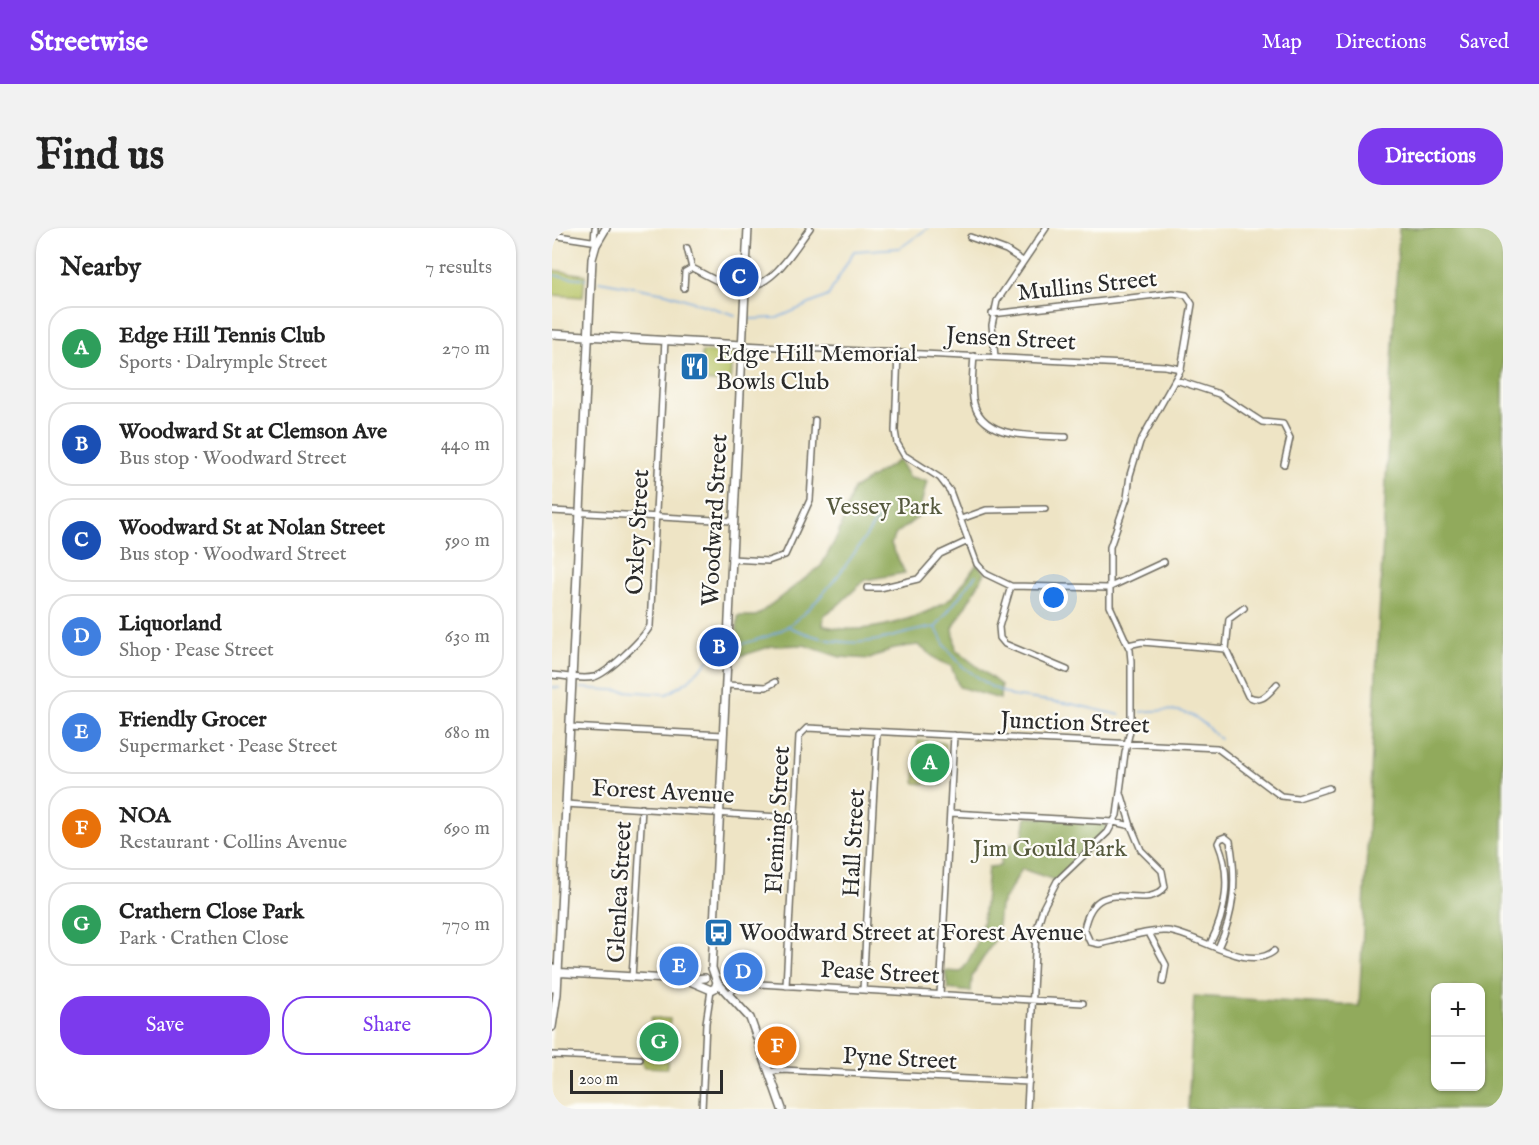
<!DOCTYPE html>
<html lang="en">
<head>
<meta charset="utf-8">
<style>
  :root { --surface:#fff; --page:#f2f2f2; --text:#222; --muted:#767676; --line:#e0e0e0; --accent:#7c3aed }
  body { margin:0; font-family:"IM FELL English",serif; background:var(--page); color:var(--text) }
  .controls { position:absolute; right:18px; bottom:18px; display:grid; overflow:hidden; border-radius:12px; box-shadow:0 2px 4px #0004 }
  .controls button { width:54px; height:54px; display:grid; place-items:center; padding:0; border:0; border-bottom:2px solid var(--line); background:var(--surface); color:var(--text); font:30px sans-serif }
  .scale { position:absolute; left:18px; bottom:15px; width:153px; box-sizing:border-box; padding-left:6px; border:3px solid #2b2b2b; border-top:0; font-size:16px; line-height:21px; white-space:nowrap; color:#2b2b2b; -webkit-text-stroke:4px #fdfcf7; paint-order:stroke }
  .you { position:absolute; left:502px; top:370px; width:21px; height:21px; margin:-15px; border:4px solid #fff; border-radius:50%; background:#1a73e8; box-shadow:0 0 0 9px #1a73e833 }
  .badge { display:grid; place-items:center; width:39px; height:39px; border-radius:50%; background:var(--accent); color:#fff; font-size:20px; font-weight:700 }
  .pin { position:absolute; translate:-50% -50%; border:3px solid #fff; box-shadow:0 2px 6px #0006 }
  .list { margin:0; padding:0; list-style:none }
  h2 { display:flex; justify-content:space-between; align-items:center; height:78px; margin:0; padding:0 24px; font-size:26px }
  h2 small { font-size:20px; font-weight:400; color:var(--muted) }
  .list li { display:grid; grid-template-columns:39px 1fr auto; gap:18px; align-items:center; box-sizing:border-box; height:84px; margin:0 12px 12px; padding:0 12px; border:2px solid var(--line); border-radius:24px }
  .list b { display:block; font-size:22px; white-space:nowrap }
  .list p { margin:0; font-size:20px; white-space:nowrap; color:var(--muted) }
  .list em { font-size:20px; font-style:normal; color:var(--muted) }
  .actions { display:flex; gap:12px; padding:18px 24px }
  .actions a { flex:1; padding:14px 0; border:2px solid var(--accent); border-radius:24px; text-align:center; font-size:21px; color:var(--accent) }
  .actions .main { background:var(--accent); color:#fff }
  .map { position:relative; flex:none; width:951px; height:881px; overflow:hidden; border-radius:24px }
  header { display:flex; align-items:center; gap:36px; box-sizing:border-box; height:84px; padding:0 30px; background:var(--accent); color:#fff }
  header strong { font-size:28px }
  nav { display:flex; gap:33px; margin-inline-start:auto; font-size:21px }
  .intro { display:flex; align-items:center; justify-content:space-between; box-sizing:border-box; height:144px; padding:0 36px }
  h1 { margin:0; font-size:42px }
  .button { padding:15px 27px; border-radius:24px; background:var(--accent); color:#fff; font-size:21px; font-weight:700 }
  main { display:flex; gap:36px; padding:0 36px }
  aside { flex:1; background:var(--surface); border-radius:24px; box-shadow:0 2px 4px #0004 }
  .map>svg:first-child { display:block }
</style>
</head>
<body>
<header>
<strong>Streetwise</strong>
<nav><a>Map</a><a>Directions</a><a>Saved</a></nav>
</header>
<div class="intro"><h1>Find us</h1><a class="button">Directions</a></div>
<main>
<aside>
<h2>Nearby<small>7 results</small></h2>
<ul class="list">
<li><span class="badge" style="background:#2e9e5b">A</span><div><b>Edge Hill Tennis Club</b><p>Sports · Dalrymple Street</p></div><em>270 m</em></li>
<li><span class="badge" style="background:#1a4fb4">B</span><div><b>Woodward St at Clemson Ave</b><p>Bus stop · Woodward Street</p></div><em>440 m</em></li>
<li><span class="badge" style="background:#1a4fb4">C</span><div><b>Woodward St at Nolan Street</b><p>Bus stop · Woodward Street</p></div><em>590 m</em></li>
<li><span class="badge" style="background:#3f7fe0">D</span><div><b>Liquorland</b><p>Shop · Pease Street</p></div><em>630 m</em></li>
<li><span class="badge" style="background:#3f7fe0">E</span><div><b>Friendly Grocer</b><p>Supermarket · Pease Street</p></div><em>680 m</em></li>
<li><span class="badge" style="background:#e8710a">F</span><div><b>NOA</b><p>Restaurant · Collins Avenue</p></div><em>690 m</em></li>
<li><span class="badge" style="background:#2e9e5b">G</span><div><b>Crathern Close Park</b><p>Park · Crathen Close</p></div><em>770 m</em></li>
</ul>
<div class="actions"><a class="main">Save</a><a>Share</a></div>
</aside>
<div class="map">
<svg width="951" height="881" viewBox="0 0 951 881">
  <rect width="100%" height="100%" fill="#fdfcf7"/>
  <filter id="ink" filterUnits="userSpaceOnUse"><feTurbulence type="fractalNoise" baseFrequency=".0167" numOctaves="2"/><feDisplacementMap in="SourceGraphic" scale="12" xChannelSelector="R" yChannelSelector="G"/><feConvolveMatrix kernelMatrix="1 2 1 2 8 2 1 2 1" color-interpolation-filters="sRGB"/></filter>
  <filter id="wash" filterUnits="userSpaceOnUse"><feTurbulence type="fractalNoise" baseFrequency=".008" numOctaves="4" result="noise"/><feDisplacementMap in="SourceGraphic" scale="24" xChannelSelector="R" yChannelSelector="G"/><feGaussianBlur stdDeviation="1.35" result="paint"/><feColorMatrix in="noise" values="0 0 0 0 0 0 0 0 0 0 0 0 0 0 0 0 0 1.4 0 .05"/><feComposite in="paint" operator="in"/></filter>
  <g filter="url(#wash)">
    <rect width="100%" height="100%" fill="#eee4c5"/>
    <path fill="#b7c466" stroke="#717848" stroke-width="1.5" d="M0,42L33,47L31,69L0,67Z
      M150,124L180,125L178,155L149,153Z
      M366,513L393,515L390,557L363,555Z
      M99,790L118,791L115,840L93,839L88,831L97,816Z"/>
    <path fill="#91aa5b" stroke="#5e6a43" stroke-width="1.5" fill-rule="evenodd" d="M847,0H951V881H636L642,768L807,778ZM884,760H928V858H884Z
      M347,232L357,250L375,253L366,289L344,306L339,316L353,345L313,352L283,380L272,387L271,397C306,409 361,393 392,375C406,366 415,349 425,336L433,345L401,400L404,422L449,457L448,471L407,459L399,438L387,433L366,417L342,420L318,431L288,429L252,417L220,418L183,430L186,388H204L269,338L286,307L301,261Z
      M474,589L552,593L556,604L505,653L470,641L448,678L445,708L420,748L419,764L396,761L393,743L409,744C435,708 432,680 436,639L448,638L450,619L470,613Z"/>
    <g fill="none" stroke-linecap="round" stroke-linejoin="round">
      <path stroke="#75a8e1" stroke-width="1.5" d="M0,47L34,51
        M47,53L114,65L183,87
        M197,91L225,90L276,68L302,23L348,20L376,0
        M235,398C262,410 291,418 320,413C342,410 362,401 384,399L424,347
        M384,400L393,418L410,438L438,458L460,468L520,476L568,487
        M184,418C198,413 215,410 228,403C268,381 307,319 332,281
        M0,459L8,460
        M29,460L115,466L136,453L165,424
        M588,484C629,480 638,480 668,511"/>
    </g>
  </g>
  <g filter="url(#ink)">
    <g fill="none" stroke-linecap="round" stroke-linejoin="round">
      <defs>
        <path id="minor" d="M0,7L46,14
          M418,9L454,22L471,33
          M42,13L43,0
          M135,20L140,40C155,47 177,62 193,60C223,57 242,21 258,0
          M132,60L133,44L140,40
          M440,86L621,65L634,67L640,76L629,141L588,214L578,247L575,270L558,319V378L578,422L579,433V498L573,525L565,587L556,604L505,653L491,680L484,704L475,881
          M190,117L613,138L629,141
          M346,124L343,203L345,215L352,227L388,250L398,263L425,336L434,346L459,358L556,360L612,334
          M422,128C421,142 419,157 421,171C428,213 483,207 514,209
          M443,129L440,97L445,73L494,0
          M624,152L667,166L710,194L731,196L738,210L732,236
          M0,283L181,293
          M409,291L434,282L493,281
          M179,331L216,333L233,327L258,272L263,192
          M459,358L447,399L448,410L453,416L515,442
          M315,360H328L366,351L388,326L416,313
          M576,417L590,414L674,421L677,391L692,380
          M674,421L696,468C710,476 716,466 725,456
          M0,447C13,448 30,452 42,449C56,445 91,411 98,398L113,112
          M174,457L214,459L223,454
          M17,499L171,507
          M570,568L579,598
          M13,576L243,590
          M398,585L562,594L579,598L589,622L610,643L613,659C592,687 544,641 532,701L538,714L547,716C569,712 593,702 615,703C644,705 696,745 722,723
          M597,705L614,737L611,754
          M658,716C674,685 680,648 666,615L668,611L673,609L678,613C685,651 683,685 666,720
          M80,750L90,580
          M234,758L247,508L255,500L665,520L729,568L746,570L777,560
          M311,762L325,505
          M177,765L191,755L531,775
          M388,767L402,507
          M0,827L88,831
          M217,844L230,842L477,854
          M150,881L154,795L159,762"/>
        <path id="tertiary" d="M196,0L160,740L165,754L198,790L230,881
          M0,106L190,117
          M0,744L132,752L153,750
          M140,754L159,762L163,760L165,754
          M0,760L1,740
          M0,799L5,766L40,31L44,17L54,0"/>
      </defs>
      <use href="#minor" stroke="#6f6c61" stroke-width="8"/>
      <use href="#tertiary" stroke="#6f6c61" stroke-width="10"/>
      <use href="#minor" stroke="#fff" stroke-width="5"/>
      <use href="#tertiary" stroke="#fff" stroke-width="7"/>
    </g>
  </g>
  <defs>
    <symbol id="restaurant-square" viewBox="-11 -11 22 22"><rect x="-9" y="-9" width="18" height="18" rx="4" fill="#1f6fb2" stroke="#fdfcf7"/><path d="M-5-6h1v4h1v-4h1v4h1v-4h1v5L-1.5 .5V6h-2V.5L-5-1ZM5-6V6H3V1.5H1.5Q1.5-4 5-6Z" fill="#fff"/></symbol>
    <symbol id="bus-square" viewBox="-11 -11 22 22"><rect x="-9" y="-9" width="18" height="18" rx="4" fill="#1f6fb2" stroke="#fdfcf7"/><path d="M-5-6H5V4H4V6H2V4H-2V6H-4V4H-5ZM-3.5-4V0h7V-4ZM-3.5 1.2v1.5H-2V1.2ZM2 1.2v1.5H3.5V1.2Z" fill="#fff"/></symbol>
  </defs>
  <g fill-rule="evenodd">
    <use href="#restaurant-square" x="126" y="122" width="33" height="33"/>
    <use href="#bus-square" x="150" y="688" width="33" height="33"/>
  </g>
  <g text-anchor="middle" stroke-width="4.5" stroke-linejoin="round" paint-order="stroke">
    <g font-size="24" fill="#2b2b2b" stroke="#fdfcf7">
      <text transform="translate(535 57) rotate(-6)" y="8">Mullins Street</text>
      <text transform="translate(459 110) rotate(3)" y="8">Jensen Street</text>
      <text transform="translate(162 292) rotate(-87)" y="8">Woodward Street</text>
      <text transform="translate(85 304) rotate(-87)" y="8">Oxley Street</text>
      <text transform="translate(523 494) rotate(2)" y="8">Junction Street</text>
      <text transform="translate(111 563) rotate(3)" y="8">Forest Avenue</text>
      <text transform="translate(225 592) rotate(-87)" y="8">Fleming Street</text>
      <text transform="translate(301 615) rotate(-87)" y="8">Hall Street</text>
      <text transform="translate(67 664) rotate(-87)" y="8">Glenlea Street</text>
      <text transform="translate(328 744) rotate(3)" y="8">Pease Street</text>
      <text transform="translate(348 830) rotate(3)" y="8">Pyne Street</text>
    </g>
    <g font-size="24" fill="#2b2b2b" stroke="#fdfcf7" text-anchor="start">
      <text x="164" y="133">Edge Hill Memorial<tspan x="164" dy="28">Bowls Club</tspan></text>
      <text x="187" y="712">Woodward Street at Forest Avenue</text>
    </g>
    <g font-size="24" fill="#55593d" stroke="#fdfcf7">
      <text x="332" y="286">Vessey Park</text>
      <text x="498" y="628">Jim Gould Park</text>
    </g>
  </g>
</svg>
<div class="controls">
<button>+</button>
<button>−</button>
</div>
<div class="scale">200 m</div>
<div class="you"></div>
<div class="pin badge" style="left:378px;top:535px;background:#2e9e5b">A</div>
<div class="pin badge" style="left:167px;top:419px;background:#1a4fb4">B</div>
<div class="pin badge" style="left:187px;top:49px;background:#1a4fb4">C</div>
<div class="pin badge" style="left:191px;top:744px;background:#3f7fe0">D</div>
<div class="pin badge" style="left:127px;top:738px;background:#3f7fe0">E</div>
<div class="pin badge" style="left:225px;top:818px;background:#e8710a">F</div>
<div class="pin badge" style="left:107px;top:814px;background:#2e9e5b">G</div>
</div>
</main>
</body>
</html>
